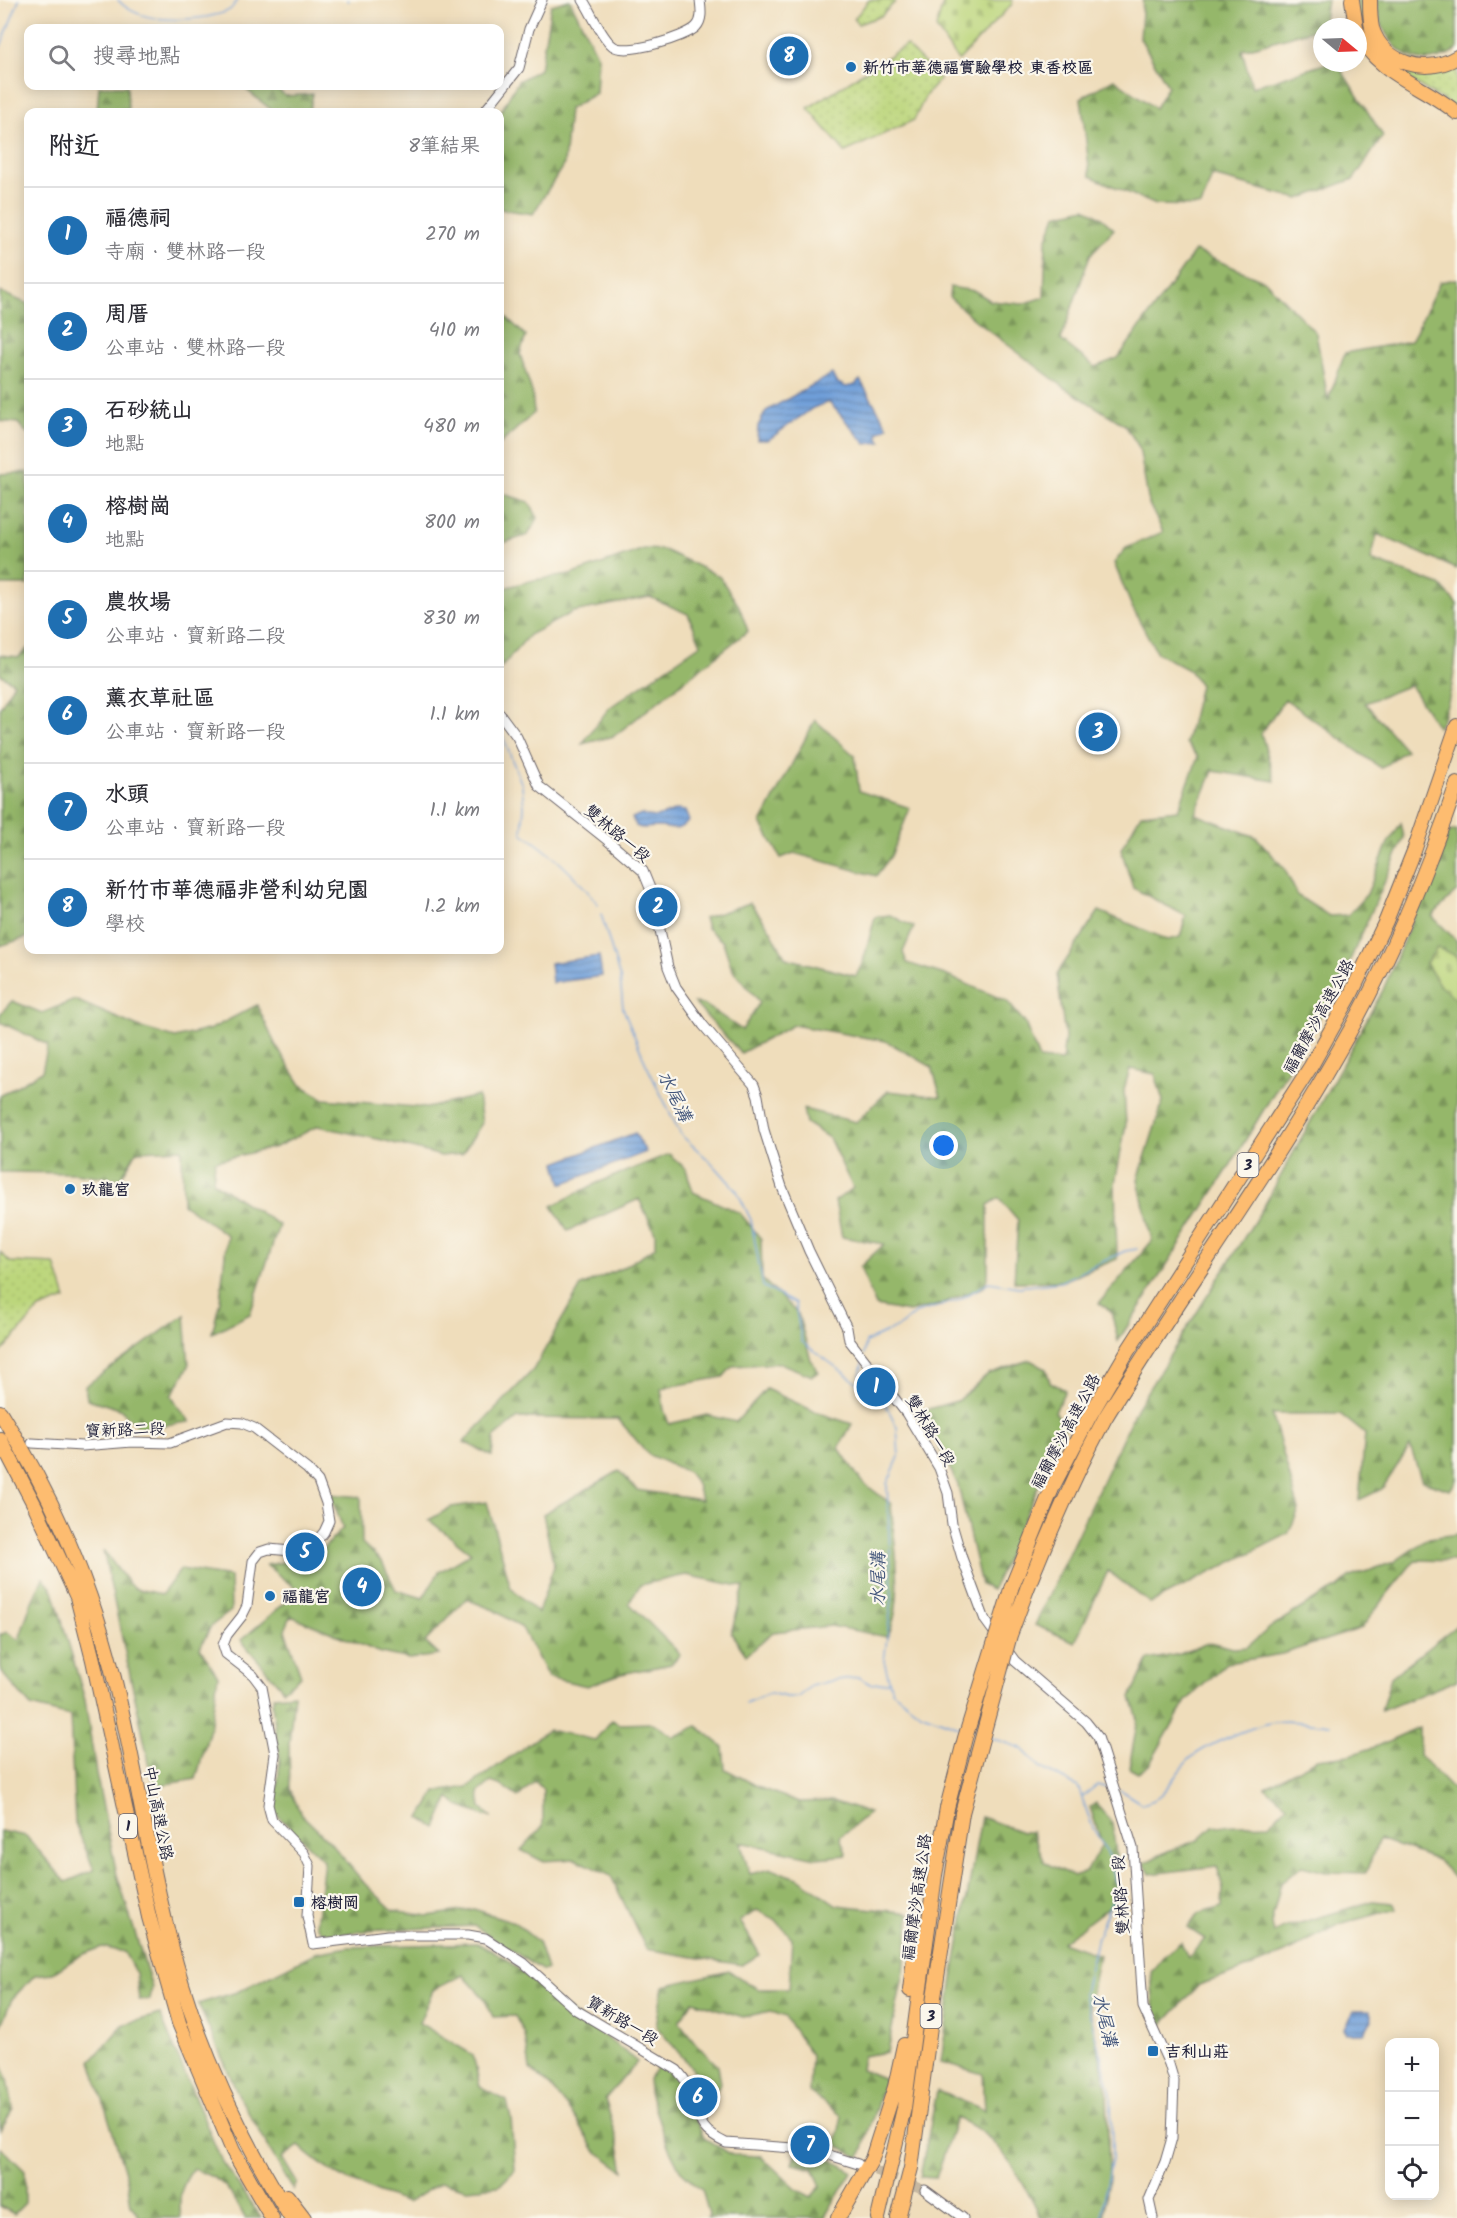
<!DOCTYPE html>
<html lang="zh-TW">
<head>
<meta charset="utf-8">
<style>
  :root { --surface:#fff; --page:#f7f7f7; --text:#2b2b33; --muted:#7c7c81; --line:#e1e1e2; --accent:#1f6fb2 }
  body { margin:0; font-family:Kalam,"LXGW WenKai TC",sans-serif; background:var(--page); color:var(--text) }
  .controls { position:absolute; right:18px; bottom:18px; display:grid; overflow:hidden; border-radius:12px; box-shadow:0 3px 15px #0003 }
  .controls button { width:54px; height:54px; display:grid; place-items:center; padding:0; border:0; border-bottom:2px solid var(--line); background:var(--surface); color:var(--text); font:30px sans-serif }
  .compass { position:absolute; left:1313px; top:18px; width:54px; height:54px; border-radius:50%; background:var(--surface); box-shadow:0 3px 15px #0003; rotate:109deg }
  .you { position:absolute; left:944px; top:1146px; width:21px; height:21px; margin:-15px; border:4px solid #fff; border-radius:50%; background:#1a73e8; box-shadow:0 0 0 9px #1a73e833 }
  .badge { display:grid; place-items:center; width:39px; height:39px; border-radius:50%; background:var(--accent); color:#fff; font-size:20px; font-weight:700 }
  .pin { position:absolute; translate:-50% -50%; border:3px solid #fff; box-shadow:0 2px 6px #0006 }
  .list { margin:0; padding:0; list-style:none }
  h2 { display:flex; justify-content:space-between; align-items:center; height:78px; margin:0; padding:0 24px; font-size:26px }
  h2 small { font-size:20px; font-weight:400; color:var(--muted) }
  .list li { display:grid; grid-template-columns:39px 1fr auto; gap:18px; align-items:center; box-sizing:border-box; height:96px; padding:0 24px; border-top:2px solid var(--line) }
  .list b { display:block; font-size:22px; white-space:nowrap }
  .list p { margin:0; font-size:20px; white-space:nowrap; color:var(--muted) }
  .list em { font-size:20px; font-style:normal; color:var(--muted) }
  .icon { flex:none; width:33px; height:33px; fill:none; stroke:currentColor; stroke-width:2; stroke-linecap:round; stroke-linejoin:round }
  .map { position:relative; flex:none; width:1457px; height:2218px; overflow:hidden }
  .search { position:absolute; background:var(--surface); box-shadow:0 3px 15px #0003; left:24px; top:24px; width:480px; height:66px; display:flex; align-items:center; gap:15px; box-sizing:border-box; padding:0 21px; border-radius:12px; color:var(--muted); font-size:22px }
  .panel { position:absolute; background:var(--surface); box-shadow:0 3px 15px #0003; left:24px; top:108px; width:480px; height:846px; border-radius:12px }
  .map>svg:first-child { display:block }
</style>
</head>
<body>
<div class="map">
<svg width="1457" height="2218" viewBox="0 0 1457 2218">
  <defs>
    <pattern id="green-dots" width="8" height="8" patternUnits="userSpaceOnUse" patternTransform="scale(1.5)"><rect width="8" height="8" fill="#bcd67b"/><path d="M2 2h.1M6 6h.1" fill="none" stroke="#a1b76b" stroke-width="1.8" stroke-linecap="round"/></pattern>
    <pattern id="forest-firs" width="22" height="20" patternUnits="userSpaceOnUse" patternTransform="scale(1.5)"><rect width="22" height="20" fill="#95b76b"/><path d="M5 1l3.5 6h-7zM16 11l3.5 6h-7z" fill="#799459"/></pattern>
    <pattern id="cemetery-stones" width="16" height="16" patternUnits="userSpaceOnUse" patternTransform="scale(1.5)"><rect width="16" height="16" fill="#bcd67b"/><path d="M2 7V4a2 2 0 0 1 4 0v3zM10 15v-3a2 2 0 0 1 4 0v3z" fill="#a1b76b"/></pattern>
    <pattern id="water-rules" width="6" height="5" patternUnits="userSpaceOnUse" patternTransform="scale(1.5)"><rect width="6" height="5" fill="#709fd9"/><path d="M0 2.5h6" fill="none" stroke="#5c81b1"/></pattern>
  </defs>
  <rect width="100%" height="100%" fill="#fbf7ec"/>
  <filter id="ink" filterUnits="userSpaceOnUse"><feTurbulence type="fractalNoise" baseFrequency=".0167" numOctaves="2"/><feDisplacementMap in="SourceGraphic" scale="12" xChannelSelector="R" yChannelSelector="G"/><feConvolveMatrix kernelMatrix="1 2 1 2 8 2 1 2 1" color-interpolation-filters="sRGB"/></filter>
  <filter id="wash" filterUnits="userSpaceOnUse"><feTurbulence type="fractalNoise" baseFrequency=".008" numOctaves="4" result="noise"/><feDisplacementMap in="SourceGraphic" scale="24" xChannelSelector="R" yChannelSelector="G"/><feGaussianBlur stdDeviation="1.35" result="paint"/><feColorMatrix in="noise" values="0 0 0 0 0 0 0 0 0 0 0 0 0 0 0 0 0 1.4 0 .05"/><feComposite in="paint" operator="in"/></filter>
  <g filter="url(#wash)">
    <rect width="100%" height="100%" fill="#efddbb"/>
    <path fill="url(#green-dots)" stroke="#6f7c5b" stroke-width="1.5" d="M869,0H894L895,2L881,16L858,24L854,19Z
      M1356,0H1360L1366,25L1379,48L1438,71L1457,64V109C1422,86 1374,65 1360,23C1357,16 1357,7 1356,0Z
      M906,45L940,79L926,95L914,120L845,152L808,108Z
      M0,1252L10,1262L55,1264L66,1299L39,1309L0,1354Z"/>
    <path fill="url(#forest-firs)" stroke="#5c6c53" stroke-width="1.5" d="M570,0L598,57L596,93L569,109L564,164L533,214L500,209V113L518,81L540,69L551,5Z
      M1143,0H1327L1323,27L1242,50L1252,87L1327,63H1337L1383,136L1354,179L1299,199L1212,176L1201,206L1156,205L1090,176L1081,98L1114,79L1155,108L1168,86L1140,38Z
      M1377,0H1457V50C1446,57 1430,63 1417,59C1393,53 1376,23 1377,0Z
      M99,86H127L128,112H97Z
      M242,86H274L285,96L313,94L309,112H274Z
      M1085,208L1098,215L1114,229L1090,255L1061,340L1095,367L1118,358L1195,251L1265,281L1316,333L1328,400L1345,353L1411,341L1440,282L1457,279V569L1377,534L1371,560L1440,585L1457,604C1457,645 1457,691 1438,728L1410,685L1365,703L1406,750L1381,768L1285,699L1261,733L1275,781L1213,771L1195,814L1256,837L1284,868L1298,896L1329,916L1348,915L1367,894L1388,843L1401,823L1404,838L1340,983L1228,1169L1118,1341L1111,1311L1099,1303L1152,1241L1138,1180L1163,1101L1155,1074L1130,1069L1124,1089L1126,1124L1115,1183L1117,1259L1063,1281L1014,1282L1018,1220L999,1198L988,1205V1274L984,1287L935,1306L909,1312L876,1306L860,1267L884,1244L842,1237L835,1201L853,1188L829,1138L806,1123L803,1109L856,1122L888,1091L941,1097L932,1067L886,1041L793,1025L741,1053L694,1003L705,1005L742,1030L760,1002L732,969L723,942L707,928L704,918L750,903L768,926L786,958L856,976L863,962L875,917L890,915L914,927L903,952L907,963L945,975L1007,1001L1025,1023L1039,1059L1062,1061L1065,1037L1057,974L1099,911L1168,940L1180,937L1186,916L1133,888L1121,849L1141,814L1178,810L1198,757L1186,743L1200,685L1189,670L1157,653L1132,607L1114,563L1126,548L1163,532L1149,504L1139,447L1125,425L1065,388L975,320L949,297L950,287L975,291L991,301L1022,304L1044,297L1046,241L1056,215Z
      M500,274L505,316L526,336L520,354L532,392L534,413L500,444Z
      M0,292L28,304V435L18,423L0,421Z
      M28,472V585H0V474Z
      M500,493L529,502L538,518L528,535L500,544Z
      M644,549L664,550L719,576L739,606L748,631L614,736L582,744L609,708L701,644L688,614L650,597L573,612L529,635L500,669V589L534,580L570,575Z
      M28,648V937L0,946V708L14,683L0,674V655L19,657Z
      M815,720L855,756L859,791L910,808L891,856L876,876L794,853L781,858L761,823Z
      M1457,830V891L1432,916L1457,941V1480L1450,1490L1422,1481L1410,1446L1382,1489L1359,1500L1365,1434L1340,1414H1272L1299,1510L1288,1534L1150,1603L1108,1571L1075,1642L1035,1625L1136,1409L1264,1206L1383,990L1449,832Z
      M75,1000L138,1027L175,1038L211,1029L257,1005L276,1046L301,1085L324,1099L427,1108L478,1096L482,1123L462,1154L441,1156L382,1140L318,1126L276,1147L215,1161L213,1182L279,1225L250,1314L212,1333L220,1301L227,1235L183,1204L182,1149L137,1151L120,1179L74,1173L0,1172V1096L42,1071L48,1045L0,1022V1014L12,1001L42,1013Z
      M669,1154L686,1169L693,1192L740,1213L761,1239L762,1279L798,1314L811,1360L819,1372L812,1376L780,1363L733,1366L723,1377L661,1388L664,1410L669,1424L707,1415L736,1422L766,1389L816,1412L852,1424L839,1448L861,1481L891,1504C894,1544 906,1602 887,1637L831,1626L773,1632L746,1655L731,1633L744,1587L686,1575L640,1585L629,1603L680,1654L671,1664L621,1674L587,1686L548,1677L522,1628L494,1610L466,1599L425,1642L439,1655L409,1659L381,1653L291,1616L285,1630L301,1676L283,1690L241,1640L286,1602L295,1588L266,1565L315,1557L343,1528L330,1494L361,1497L362,1543L382,1562L396,1590L423,1598L439,1572L471,1553L429,1520L451,1507L487,1502L511,1588L538,1613L554,1566L543,1514L619,1471L637,1490L701,1500L697,1484L688,1472L649,1455L618,1419L518,1418L494,1438L492,1456L464,1442L533,1370L581,1286L622,1268L655,1247V1233L639,1199L568,1231L552,1206L597,1183Z
      M185,1315L189,1366L171,1396L190,1422L139,1428L120,1409L87,1399L85,1386Z
      M1030,1360L1046,1369L1050,1382L1065,1390L1055,1412L1065,1426L992,1590L981,1585L958,1485L921,1411L957,1401L988,1374Z
      M1457,1534V1561L1415,1560L1383,1599L1362,1628L1282,1654L1227,1663L1186,1701L1149,1765L1138,1773L1129,1768L1138,1719L1131,1697L1148,1660L1180,1654L1210,1642L1233,1648L1247,1647L1272,1626L1319,1597L1337,1588L1350,1577L1394,1562L1429,1538Z
      M103,1550L129,1584L136,1589L162,1594L181,1569L230,1577L231,1611L211,1626L200,1648L218,1676L210,1728L196,1779L154,1786Z
      M43,1578L53,1590L85,1700L96,1773L117,1875L152,1987L150,2000H139L136,1974L124,1952L102,1947L79,1956L53,1973L35,1975L12,1999L0,2027V1831L26,1836L66,1882L94,1870L75,1823L70,1716L31,1706L1,1672L0,1635L7,1632L19,1640L30,1606Z
      M1457,1625V1680L1381,1711L1391,1677Z
      M294,1694L289,1744L290,1789L301,1814L330,1842L365,1884L393,1910L428,1916L474,1909L514,1922L538,1942L547,1969L543,1971L475,1926L362,1931L327,1936L316,1925L324,1861L275,1813L280,1760L272,1704L274,1696Z
      M612,1720L619,1724L653,1723L674,1737L697,1726L723,1747L725,1769L763,1789L799,1802L832,1801L869,1813L840,1837L847,1855L816,1858L740,1842L750,1874L771,1869L798,1878L837,1905L910,1913L904,1972L887,2052L863,2056L861,2069L885,2079L860,2158L836,2144L842,2116L809,2092L811,2055L785,2017L770,2011L743,2017L693,2001L679,2022L697,2045L718,2066L721,2083L706,2107L696,2073L656,2026L663,1986L729,1971L758,1989H789L792,1938L775,1919L757,1910L740,1921L760,1955L742,1965L646,1949L611,1876L576,1859L542,1861L521,1850L543,1826V1790L535,1781L518,1797L502,1786L491,1782L479,1792L481,1807L492,1818L458,1806L449,1798L436,1828L420,1818L436,1792L468,1787L548,1730L595,1740Z
      M1419,1727V1755L1451,1788L1457,1789V1881L1437,1860L1379,1839L1366,1873L1325,1872L1302,1866L1281,1883L1271,1923L1273,1933L1284,1928L1373,1901L1393,1903L1397,1909L1339,1924L1285,1953L1240,1971L1199,1985L1161,2026L1154,2011L1151,1972L1163,1957L1181,1942L1188,1958L1205,1939L1188,1928L1198,1914L1222,1907L1223,1888L1217,1866L1150,1874L1144,1863L1168,1851L1198,1840L1213,1826L1269,1824L1287,1805L1265,1787L1317,1759L1350,1755L1375,1747Z
      M1096,1803L1112,1823L1117,1862L1114,1903L1062,1942L1099,1955L1089,2005L1107,2091L1109,2178L1103,2218H1041C1021,2178 1000,2134 956,2118L936,2178L920,2177L937,2091L985,2110L983,2074L941,2062L953,1978L981,1817L1022,1832H1032L1045,1863L1074,1876L1087,1871L1102,1844L1090,1807Z
      M477,1943L503,1957L564,2007L624,2051L637,2062L605,2099L619,2145L624,2171L595,2150L576,2119L551,2087L530,2069L525,2035L515,2016L493,2017L484,1998L463,1975L433,1990L419,2023L473,2055L480,2087L507,2101L511,2119L515,2170L499,2186L467,2189L441,2182L407,2203C365,2187 332,2178 299,2146L282,2158L297,2183L293,2190L240,2098L198,2004L237,1992L315,1953L349,1947Z
      M160,2014L222,2162L261,2218H245C229,2189 226,2180 193,2169C181,2186 178,2196 181,2218H140L131,2205L127,2179L91,2061L123,2025Z
      M0,2061L8,2079L13,2109L0,2130Z
      M659,2065L676,2076L704,2138L732,2155L761,2156L796,2189L811,2197L821,2186L813,2168L792,2164L796,2152C815,2155 838,2160 852,2172L824,2218H706L709,2214L702,2190L680,2170L667,2144L649,2092L648,2079Z
      M0,2148L7,2153L25,2171V2203L14,2214L0,2206Z"/>
    <path fill="url(#cemetery-stones)" stroke="#6f7c5b" stroke-width="1.5" d="M944,0H1012V4L958,61L936,28Z
      M1437,948L1457,956V999L1440,986L1426,963Z"/>
    <path fill="url(#water-rules)" stroke="#49608a" stroke-width="1.5" d="M832,374L836,382L846,387L855,385L860,380L888,427L878,432V437L882,442L866,444L829,402L813,408L768,440H757L758,426L766,411Z
      M676,810L685,811L689,821C676,835 670,826 656,827C647,827 643,830 636,826L632,818L641,814C653,820 665,815 676,810Z
      M599,956L602,976L552,983L550,963Z
      M635,1133L646,1152L562,1184L556,1163Z
      M1353,2011H1370L1372,2020L1364,2033H1347L1344,2028Z"/>
    <g fill="none" stroke-linecap="round" stroke-linejoin="round">
      <path stroke="#709fd9" stroke-width="1.5" d="M118,0C138,23 178,21 206,17C214,15 226,14 232,8C233,7 236,1 237,0
        M347,0L349,1
        M0,48L19,0
        M500,734L503,737L522,785L524,807L522,833C552,853 576,876 598,904
        M601,914L620,978L623,1008L646,1064L681,1135L713,1164L737,1191L751,1220L763,1286L795,1304L802,1342L885,1403L897,1427L899,1457L887,1484L892,1599L884,1661L892,1691L920,1713L962,1728
        M864,1354L866,1342L900,1326L916,1313L959,1300L989,1282L1019,1287L1060,1282L1125,1251L1137,1249
        M859,1383L862,1364
        M746,1703L770,1693L787,1697H798L811,1686L830,1681L858,1677L870,1684L889,1682
        M989,1737L1021,1748L1041,1768L1078,1787L1093,1828L1110,1858L1117,1888L1097,1937L1084,1993L1111,2093L1112,2157L1101,2218
        M1120,1790L1142,1804C1167,1799 1173,1773 1191,1758C1207,1744 1253,1726 1275,1722C1290,1719 1314,1724 1330,1725
        M1083,1796L1097,1785L1108,1788"/>
    </g>
  </g>
  <g filter="url(#ink)">
    <g fill="none" stroke-linecap="round" stroke-linejoin="round">
      <path stroke="#c6b8a1" stroke-width="9" stroke-dasharray="9 4.5" stroke-linecap="butt" d="M863,2166L925,2190"/>
      <defs>
        <path id="minor" d="M583,0C591,12 602,38 613,46C626,56 686,37 696,27C703,20 701,9 700,0
          M484,112L519,68L529,29L542,0
          M500,714L517,737L539,786L607,840L643,871L652,893L668,967L676,987L703,1025L754,1085L758,1096L764,1130L782,1187L809,1251L847,1328L849,1340L906,1413L939,1468L948,1493L952,1524L962,1558L985,1620L1015,1661L1086,1722L1098,1737L1133,1848L1143,2007L1169,2064L1174,2081L1172,2138L1165,2162L1149,2200L1153,2218
          M32,1443L82,1446L132,1442L170,1443L227,1422L242,1423L254,1428L307,1469L318,1481L326,1503L329,1521L324,1532L319,1538L303,1548L291,1551L269,1549L260,1552L253,1561L247,1606L242,1616L227,1635L223,1645L226,1654L253,1675L262,1687L275,1754L268,1805L272,1820L304,1853L310,1866L307,1916L313,1944L388,1935H468L485,1938L524,1963L576,2010L677,2070C681,2075 686,2080 688,2086C701,2113 693,2128 726,2143L793,2148L823,2153L858,2164
          M925,2190L963,2218"/>
        <path id="highway" d="M1352,0L1356,27
          M1370,0C1370,9 1370,19 1372,28C1383,64 1427,76 1457,57
          M1358,32C1376,74 1424,85 1457,113
          M0,1412C51,1493 90,1581 113,1674C139,1777 151,1882 182,1984C207,2066 246,2145 291,2218
          M0,1439L35,1506L77,1597L93,1660L149,1917L179,2023L233,2151L272,2218
          M1011,1589L1053,1486L1089,1417L1127,1352L1311,1066L1350,996L1386,921L1414,851L1457,726
          M1027,1589C1050,1531 1075,1474 1105,1418C1183,1290 1273,1169 1346,1038C1391,958 1427,871 1457,784
          M910,1990L914,1958L919,1938
          M287,2196L304,2218
          M838,2218L872,2159L895,2087L904,2045
          M878,2218L904,2108L935,1875L947,1808
          M898,2218L911,2168L934,1997L962,1813"/>
      </defs>
      <use href="#minor" stroke="#6a6368" stroke-width="11"/>
      <use href="#highway" stroke="#6a6368" stroke-width="16"/>
      <use href="#minor" stroke="#fff" stroke-width="9"/>
      <use href="#highway" stroke="#fdbc70" stroke-width="14"/>
      <defs>
        <path id="highway-bridge" d="M947,1808L965,1738L1011,1589
          M962,1813L1010,1635L1027,1589"/>
      </defs>
      <use href="#highway-bridge" stroke="#6a6368" stroke-width="16" stroke-linecap="butt"/>
      <use href="#highway-bridge" stroke="#fdbc70" stroke-width="14"/>
    </g>
  </g>
  <g fill="#1f6fb2" stroke="#fbf7ec" stroke-width="2">
    <circle cx="851" cy="67" r="6"/>
    <circle cx="70" cy="1189" r="6"/>
    <circle cx="270" cy="1596" r="6"/>
    <rect x="293" y="1896" width="12" height="12" rx="3"/>
    <rect x="1147" y="2045" width="12" height="12" rx="3"/>
  </g>
  <g text-anchor="middle" stroke-width="4.5" stroke-linejoin="round" paint-order="stroke">
    <g fill="#fbf7ec" stroke="#636270" stroke-width="1.5">
      <rect x="1237.5" y="1153" width="21" height="24" rx="4.5"/>
      <rect x="119" y="1814" width="18" height="24" rx="4.5"/>
      <rect x="920.5" y="2004" width="21" height="24" rx="4.5"/>
    </g>
    <g font-size="15" font-weight="bold" fill="#22223b">
      <text x="1248" y="1170">3</text>
      <text x="128" y="1831">1</text>
      <text x="931" y="2021">3</text>
    </g>
    <g font-size="16" font-weight="bold" fill="#22223b" stroke="#fbf7ec" text-anchor="start">
      <text x="863" y="73">新竹市華德福實驗學校 東香校區</text>
      <text x="82" y="1195">玖龍宮</text>
      <text x="282" y="1602">福龍宮</text>
      <text x="311" y="1908">榕樹岡</text>
      <text x="1165" y="2057">吉利山莊</text>
    </g>
    <g font-size="16" fill="#22223b" stroke="#fbf7ec">
      <text transform="translate(618 833) rotate(40)" y="6">雙林路一段</text>
      <text transform="translate(1318 1016) rotate(-61)" y="6">福爾摩沙高速公路</text>
      <text transform="translate(125 1429) rotate(-2)" y="6">寶新路二段</text>
      <text transform="translate(931 1430) rotate(59)" y="6">雙林路一段</text>
      <text transform="translate(1065 1431) rotate(-62)" y="6">福爾摩沙高速公路</text>
      <text transform="translate(159 1813) rotate(79)" y="6">中山高速公路</text>
      <text transform="translate(1120 1895) rotate(-94)" y="6">雙林路一段</text>
      <text transform="translate(916 1897) rotate(-82)" y="6">福爾摩沙高速公路</text>
      <text transform="translate(623 2020) rotate(31)" y="6">寶新路一段</text>
    </g>
    <g font-size="18" font-style="italic" fill="#41547a" stroke="#fbf7ec">
      <text transform="translate(675 1096) rotate(64)" y="6">水尾溝</text>
      <text transform="translate(878 1579) rotate(-90)" y="6">水尾溝</text>
      <text transform="translate(1105 2020) rotate(77)" y="6">水尾溝</text>
    </g>
  </g>
</svg>
<div class="controls">
<button>+</button>
<button>−</button>
<button><svg class="icon" aria-label="locate" viewBox="0 0 24 24"><circle cx="12" cy="12" r="6"/><path d="M12 2v4M12 18v4M2 12h4M18 12h4"/></svg></button>
</div>
<svg class="compass" viewBox="-18 -18 36 36"><path d="M0-13l5 13h-10z" fill="#e53935"/><path d="M0 13l5-13h-10z" fill="#7c7c81"/></svg>
<div class="you"></div>
<div class="pin badge" style="left:876px;top:1387px">1</div>
<div class="pin badge" style="left:658px;top:907px">2</div>
<div class="pin badge" style="left:1098px;top:732px">3</div>
<div class="pin badge" style="left:362px;top:1587px">4</div>
<div class="pin badge" style="left:305px;top:1552px">5</div>
<div class="pin badge" style="left:698px;top:2097px">6</div>
<div class="pin badge" style="left:810px;top:2145px">7</div>
<div class="pin badge" style="left:789px;top:56px">8</div>
<div class="search"><svg class="icon" aria-label="search" viewBox="0 0 24 24"><circle cx="10" cy="10" r="6"/><path d="M15 15l6 6"/></svg>搜尋地點</div>
<section class="panel">
<h2>附近<small>8筆結果</small></h2>
<ul class="list">
<li><span class="badge">1</span><div><b>福德祠</b><p>寺廟 · 雙林路一段</p></div><em>270 m</em></li>
<li><span class="badge">2</span><div><b>周厝</b><p>公車站 · 雙林路一段</p></div><em>410 m</em></li>
<li><span class="badge">3</span><div><b>石砂統山</b><p>地點</p></div><em>480 m</em></li>
<li><span class="badge">4</span><div><b>榕樹崗</b><p>地點</p></div><em>800 m</em></li>
<li><span class="badge">5</span><div><b>農牧場</b><p>公車站 · 寶新路二段</p></div><em>830 m</em></li>
<li><span class="badge">6</span><div><b>薰衣草社區</b><p>公車站 · 寶新路一段</p></div><em>1.1 km</em></li>
<li><span class="badge">7</span><div><b>水頭</b><p>公車站 · 寶新路一段</p></div><em>1.1 km</em></li>
<li><span class="badge">8</span><div><b>新竹市華德福非營利幼兒園</b><p>學校</p></div><em>1.2 km</em></li>
</ul>
</section>
</div>
</body>
</html>
